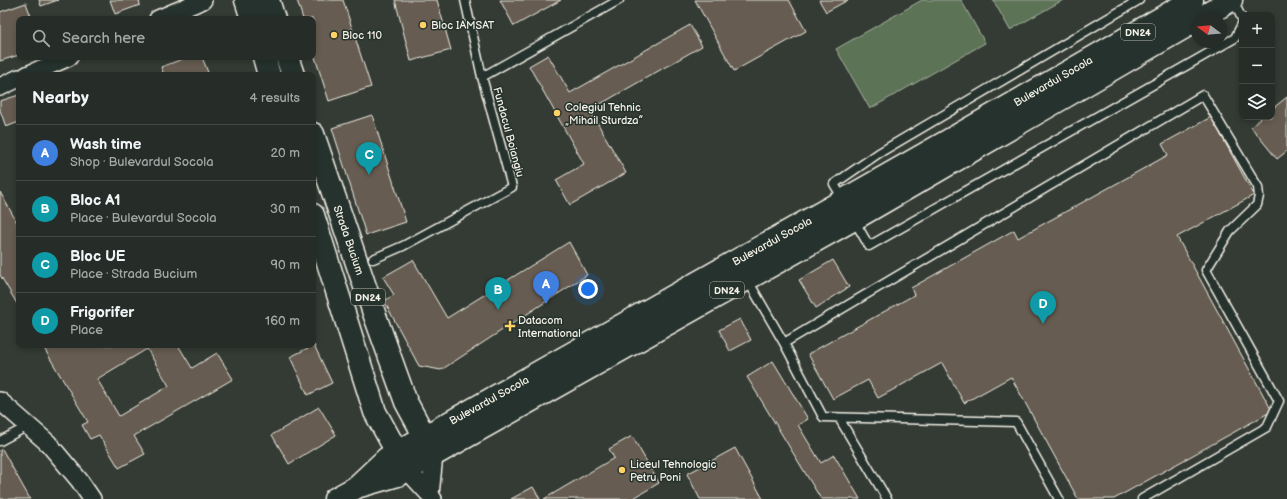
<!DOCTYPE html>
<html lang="en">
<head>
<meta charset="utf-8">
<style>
  :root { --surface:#262c27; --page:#2e342f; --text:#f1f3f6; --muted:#a4a7a7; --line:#424844; --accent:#8c9099 }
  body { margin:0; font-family:"Balsamiq Sans",sans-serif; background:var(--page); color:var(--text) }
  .controls { position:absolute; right:12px; top:12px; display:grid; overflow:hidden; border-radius:8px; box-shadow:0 2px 6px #0003 }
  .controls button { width:36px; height:36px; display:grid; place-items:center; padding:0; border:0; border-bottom:1px solid var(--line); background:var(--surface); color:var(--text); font:20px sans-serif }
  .compass { position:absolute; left:1191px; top:12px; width:36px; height:36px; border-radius:50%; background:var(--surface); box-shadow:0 2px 6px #0003; rotate:286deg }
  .you { position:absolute; left:588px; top:289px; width:14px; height:14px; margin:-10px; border:3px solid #fff; border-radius:50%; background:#1a73e8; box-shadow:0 0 0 6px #1a73e833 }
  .badge { display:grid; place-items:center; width:26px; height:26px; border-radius:50%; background:var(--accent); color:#fff; font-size:13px; font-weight:700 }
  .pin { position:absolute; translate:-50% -33px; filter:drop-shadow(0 1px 2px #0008) }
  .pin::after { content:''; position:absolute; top:21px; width:14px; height:12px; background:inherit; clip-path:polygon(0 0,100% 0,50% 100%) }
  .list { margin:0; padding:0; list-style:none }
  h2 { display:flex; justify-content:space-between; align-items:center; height:52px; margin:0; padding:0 16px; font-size:17px }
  h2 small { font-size:13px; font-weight:400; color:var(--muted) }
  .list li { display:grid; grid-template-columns:26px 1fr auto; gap:12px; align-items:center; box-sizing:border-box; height:56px; padding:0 16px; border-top:1px solid var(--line) }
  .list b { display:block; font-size:15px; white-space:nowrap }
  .list p { margin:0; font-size:13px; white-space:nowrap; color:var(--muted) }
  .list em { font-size:13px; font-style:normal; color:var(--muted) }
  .icon { flex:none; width:22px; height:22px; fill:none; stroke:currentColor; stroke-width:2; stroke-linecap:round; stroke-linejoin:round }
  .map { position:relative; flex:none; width:1287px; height:499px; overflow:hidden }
  .search { position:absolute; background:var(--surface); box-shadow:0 2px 6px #0003; left:16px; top:16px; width:300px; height:44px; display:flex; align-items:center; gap:10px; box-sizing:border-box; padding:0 14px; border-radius:8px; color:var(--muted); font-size:15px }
  .panel { position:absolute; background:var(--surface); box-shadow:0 2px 6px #0003; left:16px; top:72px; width:300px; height:276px; border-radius:8px }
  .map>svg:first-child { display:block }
</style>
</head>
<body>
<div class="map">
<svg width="1287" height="499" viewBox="0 0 1287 499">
  <rect width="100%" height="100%" fill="#333b34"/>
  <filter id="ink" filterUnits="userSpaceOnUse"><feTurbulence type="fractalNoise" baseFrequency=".025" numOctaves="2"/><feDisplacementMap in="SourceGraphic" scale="8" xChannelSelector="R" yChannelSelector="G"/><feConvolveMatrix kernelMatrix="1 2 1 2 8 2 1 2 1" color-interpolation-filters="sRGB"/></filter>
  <g filter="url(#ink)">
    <path fill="#5b7357" stroke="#a8b2a0" d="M922,0H961L985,43L870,109L836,49Z
      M993,0H1063L1010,30Z"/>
    <path fill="#665c51" stroke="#f4f1e8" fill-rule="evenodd" d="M39,0H58L41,6Z
      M110,0H139L140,5L115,14Z
      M297,0H343L371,87L329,101L313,51V19H303Z
      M395,0H437L451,50L411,61Z
      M500,0H561L514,26Z
      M695,0H789L806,31L734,71Z
      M819,0H848L826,12Z
      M26,3L32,19H19V55L0,61V12Z
      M690,25L702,46L590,110L626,173L570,205L556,180L584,164L529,66L548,55L570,93Z
      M188,57H202L209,75H164L161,67Z
      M19,95V122L6,127L0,110V101Z
      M1287,97V151L1277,159L1251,127L1262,117H1272V109Z
      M372,115L406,222L366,235L332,128Z
      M1211,117L1254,195L1177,237L1272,411L1114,499H1078L1011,377L964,403L942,363L878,398L868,380L833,399L808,354L914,295L911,288L1014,230L1018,238L1168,155L1162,144Z
      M0,192L19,226V307L0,275Z
      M569,242L587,275L441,370L419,366L384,301L394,295L383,277L413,260L447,318Z
      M833,260L849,287L816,308L799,280Z
      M740,319L751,340L730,351L719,330Z
      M42,345H178L192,368L217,353L233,379L134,436L145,454L119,468L99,435L90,439L82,425L88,422ZM147,349L169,386L119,416L97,379Z
      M314,345L332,383L308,395L290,357Z
      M773,361L808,419L798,425L821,463L834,455L860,499H821L747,377Z
      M319,407L336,435L289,464L272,435Z
      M632,436L659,483L632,499H544L614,458L609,449Z
      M735,448L763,499H700L687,474Z
      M2,449L30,499H0V450Z
      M533,487L540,499H511Z"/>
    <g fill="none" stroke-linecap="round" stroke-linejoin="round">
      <defs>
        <path id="service" d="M1233,0L1242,19
          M482,77L619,0
          M843,199L834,184L879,153L1139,0
          M854,220L869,246L1235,38L1242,24
          M373,259L403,246L512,187L482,77L465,0
          M747,279L784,343L823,417L1016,422L1059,499
          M784,343L1203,95L1258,187L1259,196L1257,205L1230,231L1206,270L1279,401L1267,427L1142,499
          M839,418L887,499
          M0,441L28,426"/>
        <path id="minor" d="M158,19L203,0
          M27,75L69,57
          M0,87L19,78
          M0,401L48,443L79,480L92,499
          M407,470L430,495L433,499
          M430,495L434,455"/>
        <path id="secondary" d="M335,499L355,488"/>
        <path id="primary" d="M246,0L252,19
          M268,0L274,19
          M1201,18L1231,0
          M264,57L269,75
          M287,57L293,75
          M313,134L374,313L406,402L432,450
          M313,215L375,412L404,465
          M360,486L398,475L407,470L854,219L1197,20
          M355,488L387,458C656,305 926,156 1192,0"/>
      </defs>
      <use href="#service" stroke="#f4f1e8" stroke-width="11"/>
      <use href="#minor" stroke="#f4f1e8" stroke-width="20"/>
      <use href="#secondary" stroke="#f4f1e8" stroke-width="25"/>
      <use href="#primary" stroke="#f4f1e8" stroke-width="25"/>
      <use href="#service" stroke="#26332d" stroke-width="8"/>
      <use href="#minor" stroke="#26332d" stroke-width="17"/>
      <use href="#secondary" stroke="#26332d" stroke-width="22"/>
      <use href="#primary" stroke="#26332d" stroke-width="22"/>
    </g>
  </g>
  <g fill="#ffd166" stroke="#26332d" stroke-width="1.5">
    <circle cx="423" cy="25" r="4"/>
    <circle cx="334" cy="35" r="4"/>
    <circle cx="557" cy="113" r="4"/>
    <path d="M508 320h4v4h4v4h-4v4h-4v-4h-4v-4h4z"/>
    <circle cx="622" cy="470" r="4"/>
  </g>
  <g text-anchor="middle" stroke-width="3" stroke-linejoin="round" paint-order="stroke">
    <g fill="#26332d" stroke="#b6b8b0" stroke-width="1">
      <rect x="1121" y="24" width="34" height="16" rx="3"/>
      <rect x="710" y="282" width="34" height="16" rx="3"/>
      <rect x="351" y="289" width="34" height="16" rx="3"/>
    </g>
    <g font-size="10" font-weight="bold" fill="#f4f1e8">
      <text x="1138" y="36">DN24</text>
      <text x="727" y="294">DN24</text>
      <text x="368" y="301">DN24</text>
    </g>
    <g font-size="11" fill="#f4f1e8" stroke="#26332d" text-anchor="start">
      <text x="431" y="29">Bloc IAMSAT</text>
      <text x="342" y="39">Bloc 110</text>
      <text x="565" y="111">Colegiul Tehnic<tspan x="565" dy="13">„Mihail Sturdza”</tspan></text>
      <text x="518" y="324">Datacom<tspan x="518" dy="13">International</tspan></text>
      <text x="630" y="468">Liceul Tehnologic<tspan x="630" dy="13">Petru Poni</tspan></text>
    </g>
    <g font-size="11" fill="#f4f1e8" stroke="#26332d">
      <text transform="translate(1053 81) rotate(-30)" y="4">Bulevardul Socola</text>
      <text transform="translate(509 132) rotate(75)" y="4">Fundacul Boiangiu</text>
      <text transform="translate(349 240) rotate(71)" y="4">Strada Bucium</text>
      <text transform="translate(772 241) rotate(-29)" y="4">Bulevardul Socola</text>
      <text transform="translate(489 400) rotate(-29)" y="4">Bulevardul Socola</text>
    </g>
  </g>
</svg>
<div class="controls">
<button>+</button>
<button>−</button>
<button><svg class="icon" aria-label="layers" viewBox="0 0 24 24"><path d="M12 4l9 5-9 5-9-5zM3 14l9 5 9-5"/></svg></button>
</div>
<svg class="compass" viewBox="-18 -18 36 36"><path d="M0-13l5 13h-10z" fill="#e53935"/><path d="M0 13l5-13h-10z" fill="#a4a7a7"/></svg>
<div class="you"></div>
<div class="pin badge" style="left:546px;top:304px;background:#3f7fe0">A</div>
<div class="pin badge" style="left:498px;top:310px;background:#0f9aa8">B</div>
<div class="pin badge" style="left:369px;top:175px;background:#0f9aa8">C</div>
<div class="pin badge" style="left:1043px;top:324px;background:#0f9aa8">D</div>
<div class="search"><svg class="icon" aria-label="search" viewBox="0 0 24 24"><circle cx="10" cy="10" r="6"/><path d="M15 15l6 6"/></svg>Search here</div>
<section class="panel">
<h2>Nearby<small>4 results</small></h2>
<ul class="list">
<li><span class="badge" style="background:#3f7fe0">A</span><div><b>Wash time</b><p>Shop · Bulevardul Socola</p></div><em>20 m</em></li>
<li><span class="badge" style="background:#0f9aa8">B</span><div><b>Bloc A1</b><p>Place · Bulevardul Socola</p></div><em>30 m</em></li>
<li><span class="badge" style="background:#0f9aa8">C</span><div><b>Bloc UE</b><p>Place · Strada Bucium</p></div><em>90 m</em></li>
<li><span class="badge" style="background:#0f9aa8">D</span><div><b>Frigorifer</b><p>Place</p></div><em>160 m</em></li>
</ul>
</section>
</div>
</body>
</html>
